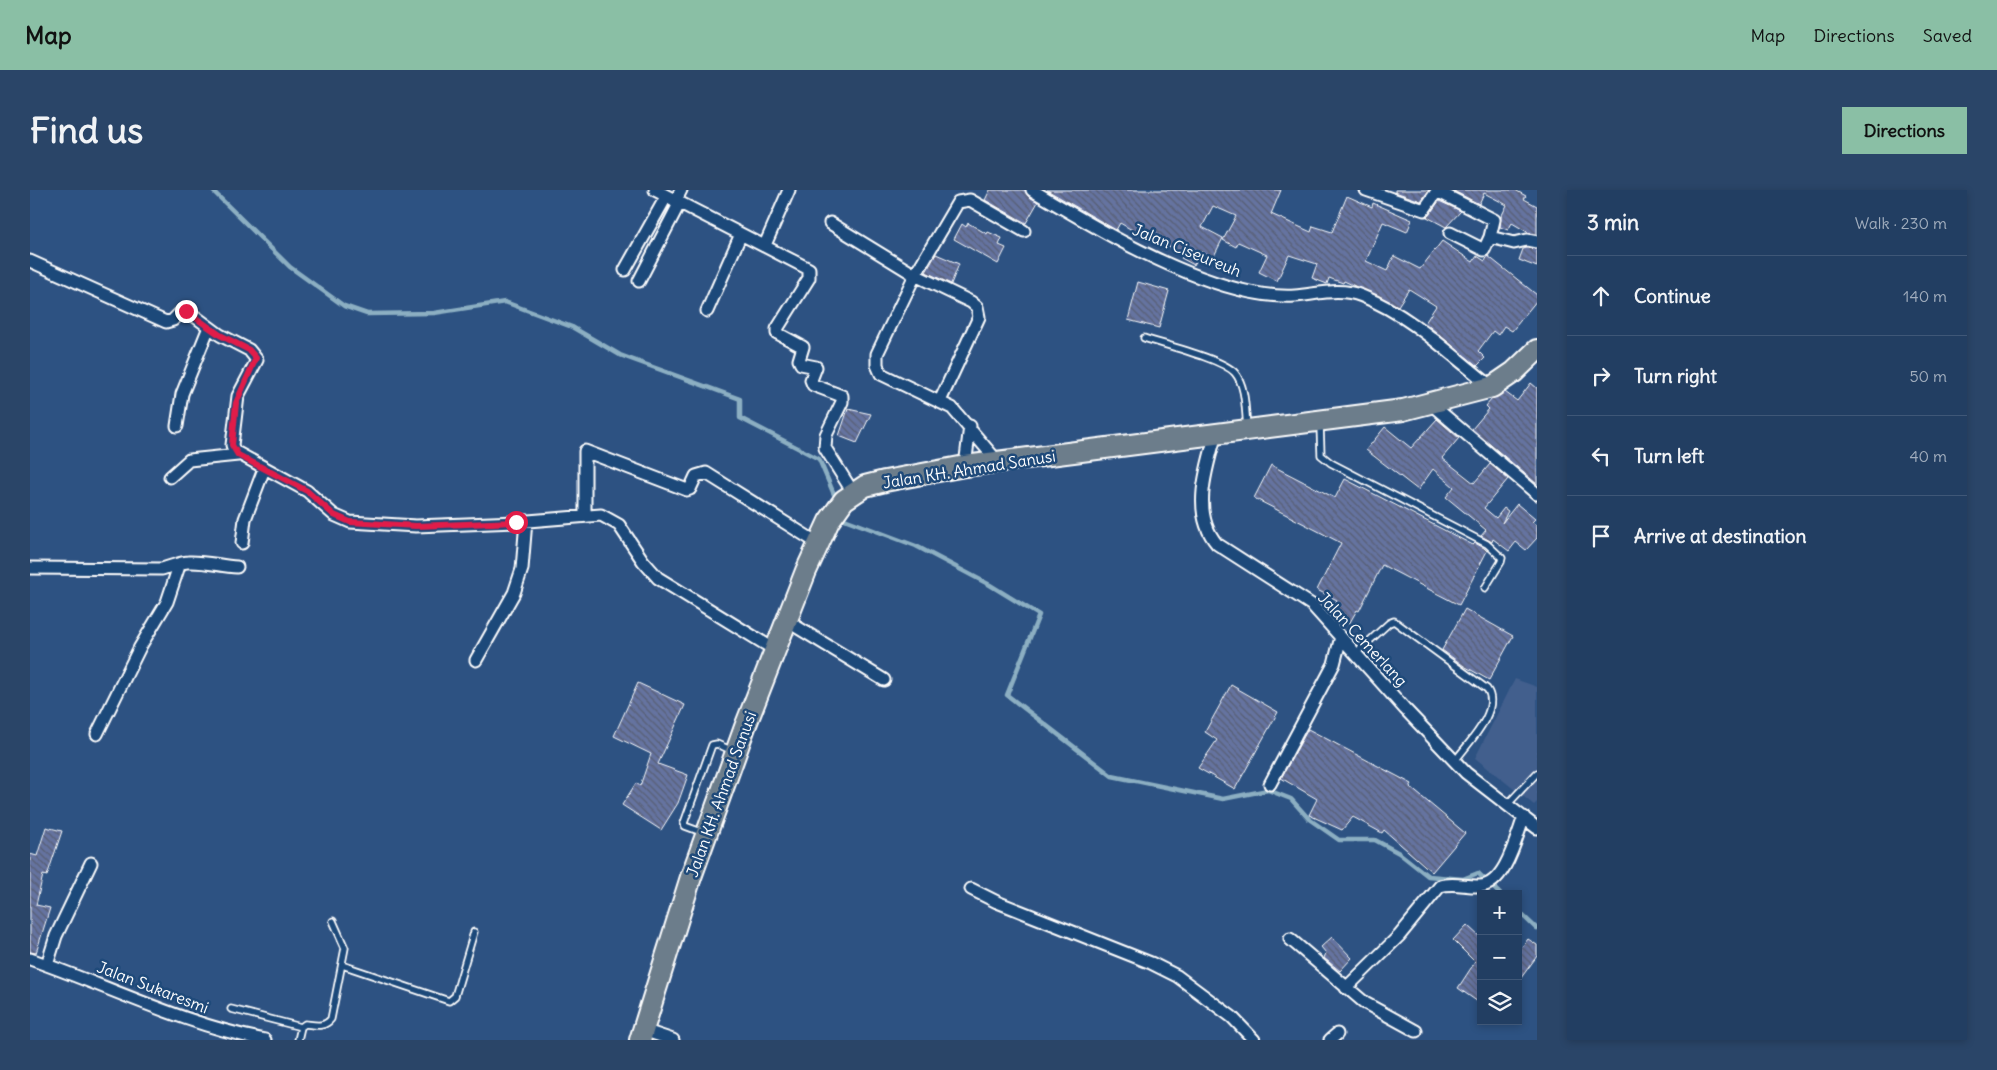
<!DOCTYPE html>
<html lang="en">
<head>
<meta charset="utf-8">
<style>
  :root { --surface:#223e62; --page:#2a4568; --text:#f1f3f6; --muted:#a2aebe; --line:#3f5777; --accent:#8abfa5 }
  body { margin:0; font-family:Delius,sans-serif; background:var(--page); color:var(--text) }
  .controls { position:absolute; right:15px; bottom:15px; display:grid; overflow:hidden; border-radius:0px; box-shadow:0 2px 8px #0003 }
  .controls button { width:45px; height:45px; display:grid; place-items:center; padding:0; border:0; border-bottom:1px solid var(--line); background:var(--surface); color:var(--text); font:25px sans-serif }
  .stop { position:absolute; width:15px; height:15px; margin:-11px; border:4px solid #e11d48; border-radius:50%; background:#fff }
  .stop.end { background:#e11d48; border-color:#fff; box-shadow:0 1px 5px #0008 }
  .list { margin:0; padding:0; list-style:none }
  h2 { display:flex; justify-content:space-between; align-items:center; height:65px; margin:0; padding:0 20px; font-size:21px }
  h2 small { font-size:16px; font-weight:400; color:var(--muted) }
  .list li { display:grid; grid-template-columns:32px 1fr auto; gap:15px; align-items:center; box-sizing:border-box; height:80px; padding:0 20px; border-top:1px solid var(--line) }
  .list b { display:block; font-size:19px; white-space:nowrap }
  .list em { font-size:16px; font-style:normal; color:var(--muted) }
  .icon { flex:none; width:28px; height:28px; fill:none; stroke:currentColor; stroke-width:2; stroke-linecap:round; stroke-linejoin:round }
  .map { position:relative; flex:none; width:1507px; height:850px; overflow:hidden; border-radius:0px }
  header { display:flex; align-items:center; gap:30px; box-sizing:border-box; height:70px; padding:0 25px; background:var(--accent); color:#111 }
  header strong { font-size:24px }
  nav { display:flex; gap:28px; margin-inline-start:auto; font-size:18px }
  .intro { display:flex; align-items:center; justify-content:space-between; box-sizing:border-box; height:120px; padding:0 30px }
  h1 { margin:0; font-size:35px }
  .button { padding:12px 22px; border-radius:0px; background:var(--accent); color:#111; font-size:18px; font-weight:700 }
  main { display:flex; gap:30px; padding:0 30px }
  aside { flex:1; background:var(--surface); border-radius:0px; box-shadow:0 2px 8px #0003 }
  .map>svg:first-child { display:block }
</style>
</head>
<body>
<header>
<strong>Map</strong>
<nav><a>Map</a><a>Directions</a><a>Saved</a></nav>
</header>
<div class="intro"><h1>Find us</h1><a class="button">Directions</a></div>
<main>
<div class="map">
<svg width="1507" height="850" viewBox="0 0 1507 850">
  <defs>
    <pattern id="building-back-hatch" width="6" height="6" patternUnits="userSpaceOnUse" patternTransform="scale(1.25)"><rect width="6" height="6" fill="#6573a0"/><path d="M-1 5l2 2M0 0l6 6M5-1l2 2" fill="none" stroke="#575e72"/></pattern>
  </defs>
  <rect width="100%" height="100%" fill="#2d5282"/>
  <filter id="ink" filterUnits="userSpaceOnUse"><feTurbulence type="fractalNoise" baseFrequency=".02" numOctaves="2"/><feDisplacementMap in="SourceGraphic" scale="10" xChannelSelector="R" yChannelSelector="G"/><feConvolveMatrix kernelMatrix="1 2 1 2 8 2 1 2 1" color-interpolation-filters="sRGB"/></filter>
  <g filter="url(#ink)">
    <path fill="#425f8d" d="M1485,489L1507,497V612L1504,615L1445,568Z"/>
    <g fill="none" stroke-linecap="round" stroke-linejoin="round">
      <path stroke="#8cafc2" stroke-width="4.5" d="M182,0L260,77L314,116L337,124L404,123L475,112L542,137L590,165L710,209V228L789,269L806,309
        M809,327L886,356L960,395L1009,425L977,505L1082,586L1193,609L1238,600L1261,609L1279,629L1309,650H1345L1369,663L1398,686L1433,689L1448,683L1470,704
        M1488,721L1507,739"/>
    </g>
    <path fill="url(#building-back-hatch)" stroke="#fff" d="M960,0H995L998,6L1008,12L996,33L955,10Z
      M1017,0H1251L1241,24L1281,42L1283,36L1302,42L1317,6L1342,17L1343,13L1382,30L1377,42L1353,32L1336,71L1357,81L1364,66L1390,79L1412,51L1443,72L1447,66L1455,71L1458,66L1507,105V110L1482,141L1474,136L1468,145L1463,141L1448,161L1455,168L1447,176L1395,133L1406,116L1379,99L1368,116L1314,91L1313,93L1299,88L1297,94L1282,88L1287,74L1259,65L1247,91L1229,82L1237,65L1208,52L1206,57L1193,50L1206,26L1183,16L1172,37L1193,48L1183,68L1171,62L1164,75L1151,68L1153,64L1128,50L1126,54L1090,33L1086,40Z
      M1365,0H1399L1391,11L1365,2Z
      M1422,0H1485L1496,6L1494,9L1507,16V44L1499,43L1482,33L1478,40L1470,37L1471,27L1477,15L1454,3L1449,14Z
      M1409,11L1431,21L1416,37L1397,27Z
      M938,33L957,44L958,42L972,48L969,55L976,58L968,74L924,49L932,34L936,37Z
      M1497,58L1507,59V77L1489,70L1493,59Z
      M906,64L929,74L921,94L896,82Z
      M1108,92L1139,101L1129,138L1098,130Z
      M1501,193L1507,198V294L1442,239L1459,219L1456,216L1462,209L1475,202L1487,211Z
      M818,219L841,224L827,253L809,246Z
      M1407,229L1429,248L1412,268L1444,293L1460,274L1478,289L1454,318L1466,328L1474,318L1478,321L1472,333L1487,314L1505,329L1502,332L1507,336V348L1496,360L1486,352L1479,361L1463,349L1462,352L1451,346L1456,340L1416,307L1424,297L1403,279L1388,300L1336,260L1355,237L1381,258Z
      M1241,275L1305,308L1315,289L1443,355L1445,353L1454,358L1457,361L1429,415L1352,375L1329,421L1327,420L1319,434L1300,423L1307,410L1287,400L1311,353L1224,308Z
      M1435,419L1483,446L1459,490L1434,476L1412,460Z
      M608,493L655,515L628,574L658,585L648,613L631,640L592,615L606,593L610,596L621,564L584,546Z
      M1201,495L1248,522L1205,599L1168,578L1187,550L1175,542Z
      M1278,539L1382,594L1380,597L1435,643L1402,682L1354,640L1352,643L1323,627L1312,640L1279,625L1287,609L1251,588Z
      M16,637L32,641L17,686L13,685L6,715L20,718L6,763L0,762V664L7,666Z
      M1437,735L1451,748V814L1428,798L1445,772L1423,750Z
      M1302,747L1322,768L1310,781L1294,768L1296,763L1291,757Z
      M1498,749L1507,755V766L1488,792V762Z"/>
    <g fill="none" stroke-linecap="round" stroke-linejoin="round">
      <defs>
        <path id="lane" d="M1114,148C1135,155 1193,169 1205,183C1216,196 1215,220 1217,236
          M1290,235L1291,265L1301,273L1457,354L1472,368L1471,372L1455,398
          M1325,464L1359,433L1364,431L1457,499C1472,520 1437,554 1425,571
          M1477,615L1507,583
          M674,643L655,636L654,633L682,555L687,554L703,561
          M312,775L419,811L425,806L444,742
          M201,819L271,837
          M268,850L271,837L275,834C285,835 294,838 301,829L315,758L303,731"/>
        <path id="street" d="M625,0L779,79V88L747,139V143L773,157L769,170L771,174L786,177L781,190L783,195L812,206V212L796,245L795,258L824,304
          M1002,0C1066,38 1147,87 1220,102C1235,105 1250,107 1265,106C1288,104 1310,97 1332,106C1381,125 1422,166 1462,197
          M1336,0L1394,20L1407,1L1464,30L1460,47
          M645,12L651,0
          M800,33L885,85L941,112L947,117L949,127L910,211
          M1420,43L1454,60L1460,47L1484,53L1497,50L1507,52
          M735,55L759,0
          M0,71L136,132L143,130L152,121L159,122L190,145L219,160L227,170L208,206L202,255L204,261L277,301L304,325L320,332L386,336L486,332L571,325L589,335L613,371L628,388L745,460
          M595,80L636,7
          M609,91L649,14
          M677,121L711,44
          M1401,214L1507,304
          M147,236L152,204L179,137
          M1186,244C1176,279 1161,324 1187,354L1282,415L1375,519L1436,583L1507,638
          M968,272L922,218L851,184L847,175V164L885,85L928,12L940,10L994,41
          M935,276L940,236
          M140,287L159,270L208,265
          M555,325V261L657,300L660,299L666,286L676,283L789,354
          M212,353L215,329L234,279
          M0,378L132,379C138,377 154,372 158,372C175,371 190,376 207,377
          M757,431L854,490
          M446,470L484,403L492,379L496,331
          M67,544L110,457L137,412L149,376
          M1240,594L1304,474L1311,447
          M941,699L967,712L1121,773L1147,786L1202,827L1224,850
          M1260,749L1335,813L1386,841
          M0,769C78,796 155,835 235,850
          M17,775L26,746L61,673
          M1316,798L1369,746L1410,696C1423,692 1437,697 1450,696C1475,695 1486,648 1494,627
          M613,840L643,850
          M1300,850L1307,844"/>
        <path id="highway" d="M610,850L661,687L715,537L776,381L799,331L814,310L835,296L855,291L935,276L1373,220L1462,197L1484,182L1507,160"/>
      </defs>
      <use href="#lane" stroke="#fff" stroke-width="9"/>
      <use href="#street" stroke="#fff" stroke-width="15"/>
      <use href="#highway" stroke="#fff" stroke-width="24"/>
      <use href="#lane" stroke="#1f4a7a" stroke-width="5.5"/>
      <use href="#street" stroke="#1f4a7a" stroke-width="11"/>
      <use href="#highway" stroke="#6c7d8b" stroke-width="20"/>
    </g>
  </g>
  <g fill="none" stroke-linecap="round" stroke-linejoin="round" filter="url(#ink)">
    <path stroke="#e11d48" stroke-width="6" d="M156,121L190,145L219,160L226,168L206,213L202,255L208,265L277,301L304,325L320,332L386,336L486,332"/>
  </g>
  <g text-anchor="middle" stroke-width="5" stroke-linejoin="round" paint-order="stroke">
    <g font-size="16" fill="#fff" stroke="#1f4a7a">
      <text transform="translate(1157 60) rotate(22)" y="6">Jalan Ciseureuh</text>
      <text transform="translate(939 279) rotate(-9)" y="6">Jalan KH. Ahmad Sanusi</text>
      <text transform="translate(1333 449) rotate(47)" y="6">Jalan Cemerlang</text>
      <text transform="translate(691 604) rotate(-70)" y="6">Jalan KH. Ahmad Sanusi</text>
      <text transform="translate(123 797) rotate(21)" y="6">Jalan Sukaresmi</text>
    </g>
  </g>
</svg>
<div class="controls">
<button>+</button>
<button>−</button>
<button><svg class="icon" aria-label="layers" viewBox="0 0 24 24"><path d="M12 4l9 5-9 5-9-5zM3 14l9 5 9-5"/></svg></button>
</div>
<div class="stop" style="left:486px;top:332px"></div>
<div class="stop end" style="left:156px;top:121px"></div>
</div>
<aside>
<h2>3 min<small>Walk · 230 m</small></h2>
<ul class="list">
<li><svg class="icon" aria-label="ahead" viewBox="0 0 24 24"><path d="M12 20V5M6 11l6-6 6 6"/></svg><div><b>Continue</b></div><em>140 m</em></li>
<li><svg class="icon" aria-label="right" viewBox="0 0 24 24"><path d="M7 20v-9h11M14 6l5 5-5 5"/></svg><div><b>Turn right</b></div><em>50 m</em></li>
<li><svg class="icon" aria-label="left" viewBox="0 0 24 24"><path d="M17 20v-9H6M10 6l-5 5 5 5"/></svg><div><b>Turn left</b></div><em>40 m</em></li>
<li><svg class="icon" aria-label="arrive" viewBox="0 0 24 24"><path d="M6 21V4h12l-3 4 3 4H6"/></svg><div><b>Arrive at destination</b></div></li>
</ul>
</aside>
</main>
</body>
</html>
